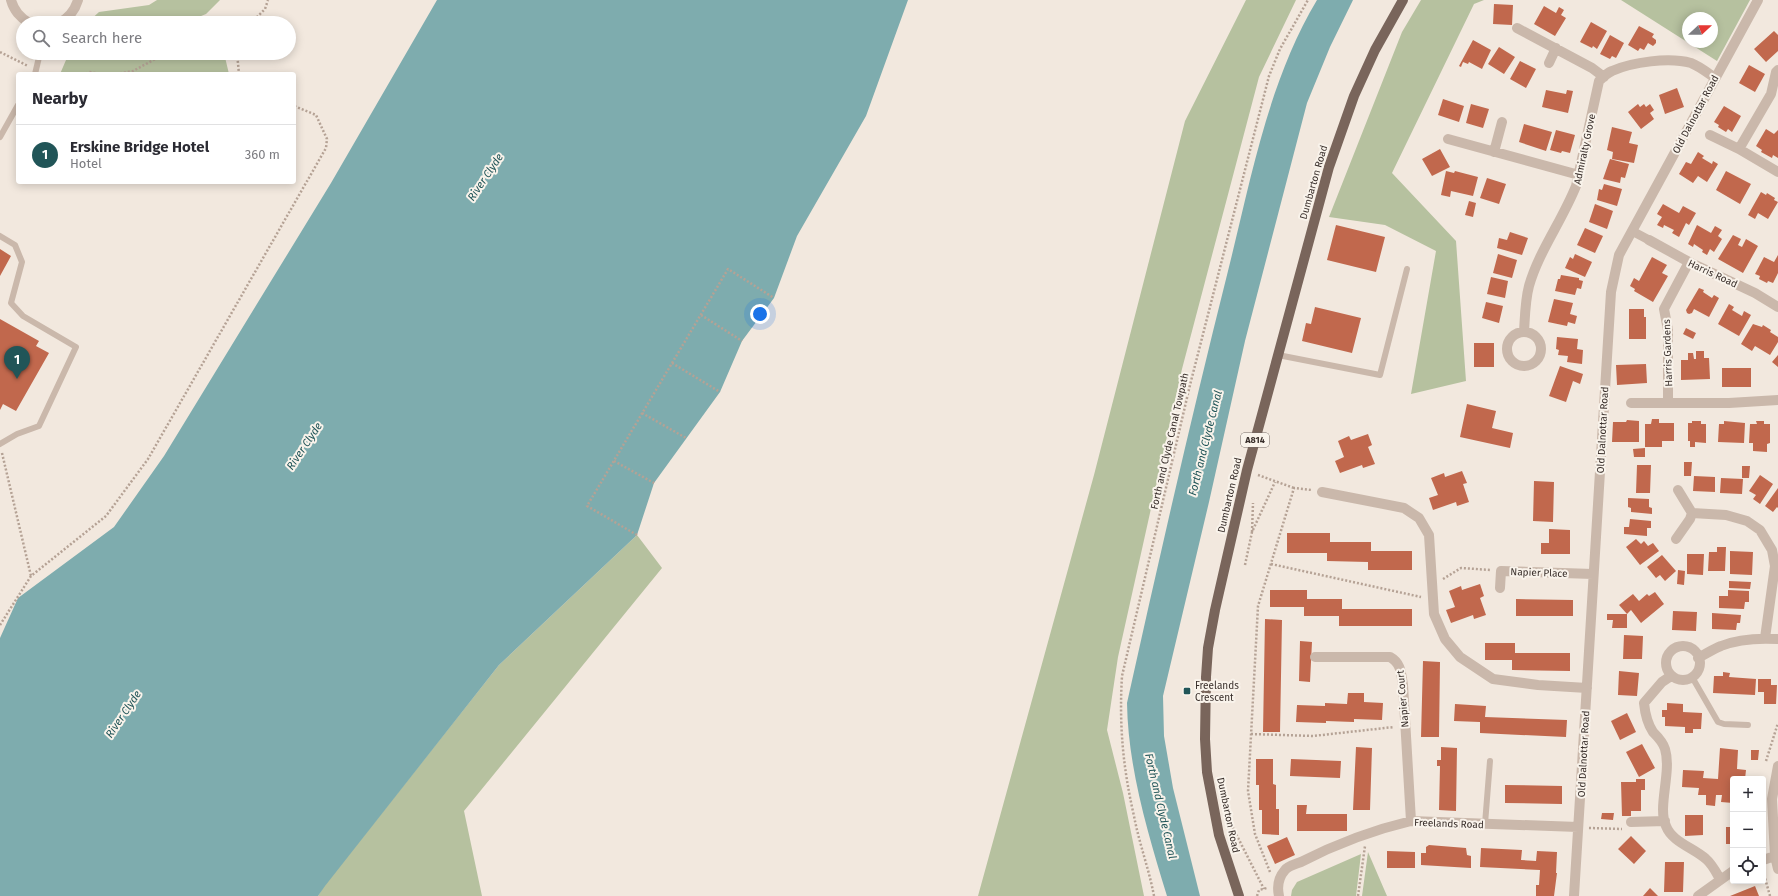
<!DOCTYPE html>
<html lang="en">
<head>
<meta charset="utf-8">
<style>
  :root { --surface:#fff; --page:#f7f7f7; --text:#2b2b33; --muted:#7c7c81; --line:#e1e1e2; --accent:#215558 }
  body { margin:0; font-family:"Fira Sans",sans-serif; background:var(--page); color:var(--text) }
  .controls { position:absolute; right:12px; bottom:12px; display:grid; overflow:hidden; border-radius:4px; box-shadow:0 2px 10px #0003 }
  .controls button { width:36px; height:36px; display:grid; place-items:center; padding:0; border:0; border-bottom:1px solid var(--line); background:var(--surface); color:var(--text); font:20px sans-serif }
  .compass { position:absolute; left:1682px; top:12px; width:36px; height:36px; border-radius:50%; background:var(--surface); box-shadow:0 2px 10px #0003; rotate:68deg }
  .you { position:absolute; left:760px; top:314px; width:14px; height:14px; margin:-10px; border:3px solid #fff; border-radius:50%; background:#1a73e8; box-shadow:0 0 0 6px #1a73e833 }
  .badge { display:grid; place-items:center; width:26px; height:26px; border-radius:50%; background:var(--accent); color:#fff; font-size:13px; font-weight:700 }
  .pin { position:absolute; translate:-50% -33px; filter:drop-shadow(0 1px 2px #0008) }
  .pin::after { content:''; position:absolute; top:21px; width:14px; height:12px; background:inherit; clip-path:polygon(0 0,100% 0,50% 100%) }
  .list { margin:0; padding:0; list-style:none }
  h2 { display:flex; justify-content:space-between; align-items:center; height:52px; margin:0; padding:0 16px; font-size:17px }
  h2 small { font-size:13px; font-weight:400; color:var(--muted) }
  .list li { display:grid; grid-template-columns:26px 1fr auto; gap:12px; align-items:center; box-sizing:border-box; height:60px; padding:0 16px; border-top:1px solid var(--line) }
  .list b { display:block; font-size:15px; white-space:nowrap }
  .list p { margin:0; font-size:13px; white-space:nowrap; color:var(--muted) }
  .list em { font-size:13px; font-style:normal; color:var(--muted) }
  .icon { flex:none; width:22px; height:22px; fill:none; stroke:currentColor; stroke-width:2; stroke-linecap:round; stroke-linejoin:round }
  .map { position:relative; flex:none; width:1778px; height:896px; overflow:hidden }
  .search { position:absolute; background:var(--surface); box-shadow:0 2px 10px #0003; left:16px; top:16px; width:280px; height:44px; display:flex; align-items:center; gap:10px; box-sizing:border-box; padding:0 14px; border-radius:22px; color:var(--muted); font-size:15px }
  .panel { position:absolute; background:var(--surface); box-shadow:0 2px 10px #0003; left:16px; top:72px; width:280px; height:112px; border-radius:4px }
  .map>svg:first-child { display:block }
</style>
</head>
<body>
<div class="map">
<svg width="1778" height="896" viewBox="0 0 1778 896">
  <rect width="100%" height="100%" fill="#f2e8de"/>
  <path fill="#b6c19f" fill-rule="evenodd" d="M157,0H220L206,14L184,23H87L99,12L149,5Z
    M1246,0H1296L1259,77L1182,369L1118,657L1107,730L1123,793L1144,896H978L1094,475L1185,121Z
    M1421,0H1484L1474,4L1392,173L1456,241L1466,381L1411,394L1436,251L1385,225L1329,217L1402,32Z
    M1621,0H1750L1717,61ZM1688,18H1712V42H1688Z
    M69,53H143V55L167,53H224L229,74H60Z
    M637,535L662,568L464,811L482,896H318L324,886L499,665Z
    M1368,852L1387,896H1362Z
    M1361,854L1356,896H1291L1292,890L1297,882Z"/>
  <path fill="#7eacae" d="M437,0H908L866,116L797,236L774,298L742,341L720,392L654,483L637,535L499,665L325,886L318,896H0V638L18,598L114,527L164,456L331,183Z
    M1317,0H1353L1330,47L1307,103L1245,341L1209,502L1163,696L1164,736L1173,788L1200,896H1167C1148,834 1128,768 1127,703C1159,559 1192,414 1228,271C1251,179 1268,82 1317,0Z"/>
  <path fill="#c1684d" d="M1494,4L1513,5L1512,25L1493,24Z
    M1544,6L1556,13L1559,7L1564,10L1561,15L1566,18L1555,36L1534,24Z
    M1591,22L1607,31L1597,49L1593,46L1592,48L1580,42Z
    M1639,26L1654,34L1652,37L1656,40V43L1653,46L1648,43L1644,50L1640,48L1638,51L1628,45Z
    M1774,31L1778,35V51L1766,62L1754,49Z
    M1610,35L1624,43L1616,58L1612,56L1610,59L1600,54Z
    M1473,40L1491,50L1482,69L1469,62L1468,64L1463,62L1461,67L1459,66Z
    M1499,47L1515,57L1504,74L1488,64Z
    M1520,61L1536,69L1526,88L1510,79Z
    M1749,65L1765,74L1755,92L1739,83Z
    M1677,88L1684,107L1665,114L1659,95Z
    M1546,90L1566,94L1567,90L1573,91L1568,113L1542,107Z
    M1443,99L1464,106L1459,122L1438,115Z
    M1471,104L1489,109L1483,128L1466,123Z
    M1638,104L1640,107L1644,104L1646,107L1650,104L1654,110L1650,113L1654,119L1641,129L1628,112Z
    M1724,106L1741,116L1732,132L1728,129L1726,132L1718,127L1719,125L1714,122Z
    M1524,124L1552,132L1546,151L1519,142Z
    M1612,127L1632,132L1629,143L1638,145L1634,163L1612,159L1613,152L1607,150Z
    M1766,129L1774,134L1778,130V158L1773,155L1772,158L1761,152L1762,150L1756,146Z
    M1556,130L1575,135L1570,153L1562,151L1561,153L1550,150Z
    M1440,149L1450,167L1432,176L1422,159Z
    M1698,152L1704,156L1702,158L1712,164L1713,161L1718,164L1707,182L1698,176L1693,183L1679,174L1686,162L1691,164Z
    M1610,159L1629,164L1625,178L1621,177L1620,183L1603,179Z
    M1446,171L1454,173L1455,171L1478,177L1473,196L1451,191L1450,197L1441,195Z
    M1726,171L1751,184L1740,204L1716,190Z
    M1487,178L1506,184L1499,204L1480,198Z
    M1604,184L1622,189L1617,206L1597,200L1599,189L1602,190Z
    M1761,192L1766,195L1767,193L1775,198L1774,200L1778,202L1768,219L1758,213L1755,219L1748,215Z
    M1469,201L1476,203L1473,217L1465,215Z
    M1595,204L1613,211L1607,229L1589,222Z
    M1663,204L1679,213L1683,206L1696,213L1689,225L1686,223L1679,237L1672,233L1674,230L1664,225L1663,228L1657,225L1662,217L1657,214Z
    M1336,225L1385,237L1376,272L1327,260Z
    M1697,225L1711,233L1715,226L1722,230L1718,236L1722,239L1714,252L1710,249L1707,255L1702,252L1703,250L1694,244L1693,247L1688,244Z
    M1585,228L1603,236L1595,253L1577,245Z
    M1510,232L1528,238L1522,255L1497,248L1499,238L1507,240Z
    M1733,235L1741,239L1738,245L1742,247L1746,239L1758,246L1743,273L1718,259Z
    M0,249L11,256L0,276Z
    M1498,254L1517,260L1512,278L1493,273Z
    M1575,254L1592,262L1585,277L1565,268L1570,257L1573,259Z
    M1778,255V273L1773,283L1768,281L1767,283L1759,279L1760,276L1755,274L1764,257L1774,262Z
    M1652,257L1667,265L1662,273L1668,276L1653,302L1634,291L1635,289L1630,286L1634,278L1639,281Z
    M1561,275L1579,278V280L1583,281L1581,289L1577,288L1575,295L1555,291L1558,279H1560Z
    M1491,277L1508,281L1505,298L1487,294Z
    M1699,288L1704,290L1703,292L1712,298L1714,295L1719,298L1709,317L1694,309L1692,313L1689,314L1687,313L1686,310Z
    M1554,299L1573,303L1570,314L1577,316L1575,324L1568,322L1567,326L1548,322Z
    M1486,302L1503,306L1499,323L1482,318Z
    M1729,304L1734,307L1732,310L1742,316L1744,311L1751,315L1739,336L1718,324Z
    M1315,307L1361,318L1352,353L1302,341L1306,323L1311,324Z
    M1629,309H1644V317H1646V339H1629Z
    M0,319L39,341L36,346L49,353L16,411L3,404L0,410Z
    M1753,324L1762,327L1763,325L1771,330L1770,332L1778,337V342L1770,355L1755,346L1752,351L1741,344Z
    M1686,328L1696,333L1693,339L1683,334Z
    M1557,337L1578,339L1577,349L1583,350L1582,364L1567,362L1568,356L1558,355L1559,350L1556,349Z
    M1474,343H1494V367H1474Z
    M1696,351H1704V358H1709L1710,379L1681,380V360H1688V353H1693L1694,359H1696Z
    M1778,355V367L1772,362Z
    M1646,364L1647,383L1617,385L1616,365Z
    M1560,366L1583,374L1580,384L1573,381L1566,402L1549,396Z
    M1722,368H1751V387H1722Z
    M1467,404L1496,411L1492,428L1513,433L1510,448L1460,437Z
    M1652,419H1659V423H1674V441H1662V447H1645V424H1651Z
    M1627,420L1639,421V442H1612L1613,422H1626Z
    M1692,421H1701V424H1706V443L1695,442V447H1690V441H1688V423H1692Z
    M1724,421L1745,423L1744,443L1718,442L1719,424H1724Z
    M1756,421H1764V424H1770V443L1767,444V452L1753,451V443H1749L1750,424H1757Z
    M1368,434L1372,445L1368,447L1375,464L1363,468L1362,465L1340,473L1335,461L1344,457L1338,441L1349,436L1351,440Z
    M1645,448V457H1634L1633,449Z
    M1684,462H1692L1691,476H1684Z
    M1637,465H1651L1650,493H1636Z
    M1742,466H1750L1749,478H1742Z
    M1462,471L1467,483L1463,484L1469,502L1457,506L1456,502L1433,510L1429,498L1438,495L1431,478L1444,473L1445,477Z
    M1760,475L1773,484L1760,504L1753,499L1756,495L1749,491Z
    M1694,476L1715,477V492L1693,491Z
    M1721,478L1743,479L1742,494L1720,493Z
    M1534,481L1554,482L1553,522L1533,521Z
    M1778,488V508L1777,507L1773,512L1765,506Z
    M1628,498L1649,499V507L1652,508V514L1631,512V508L1628,507Z
    M1630,519L1651,521V528H1647V536L1624,534V527H1629Z
    M1549,529L1570,530V554H1541V543H1549Z
    M1287,533H1330V542H1371V551H1412V570H1368V562L1327,561V553H1287Z
    M1636,539L1641,544L1644,541L1648,546L1653,543L1659,551L1640,565L1626,547Z
    M1717,547H1726L1725,571H1708L1709,552H1717Z
    M1730,551L1753,552L1752,575L1730,574Z
    M1687,554H1704L1703,575L1687,574Z
    M1662,555L1676,571L1665,581L1660,575L1656,578L1647,567Z
    M1678,570L1685,571L1684,585L1677,584Z
    M1729,581L1751,582L1750,589L1729,588Z
    M1480,584L1484,596L1480,598L1486,615L1474,619L1473,615L1451,623L1446,610L1455,607L1449,591L1461,586L1462,590Z
    M1270,590H1307V599H1342V609H1412V626H1339V616H1304V607H1270Z
    M1728,590L1749,591V602H1745L1744,609L1719,608V596H1728Z
    M1655,592L1664,604L1641,623L1631,610L1627,614V628H1612L1613,620H1607V614H1627L1619,605L1633,594L1639,601L1647,594L1649,596Z
    M1516,599L1573,600V616H1516Z
    M1673,611L1697,612L1696,631L1672,630Z
    M1712,613L1741,615L1740,623H1737L1736,630L1712,629Z
    M1265,619L1282,620L1280,732H1263Z
    M1624,635L1643,636L1642,659H1623Z
    M1300,641L1312,642L1310,682L1299,681Z
    M1485,643H1515V653H1570V671L1512,670V660H1485Z
    M1423,661L1440,662L1439,737H1421Z
    M1619,671L1639,673L1637,696L1618,695Z
    M1723,672L1730,673L1729,677L1756,679L1755,695L1713,693L1714,676H1723Z
    M1758,679H1771V685H1777L1776,704H1764V692H1758Z
    M1348,693H1364V702L1383,703L1382,720L1354,719V722L1326,721V723L1296,722L1297,705L1325,706V703L1347,704Z
    M1667,703L1683,704V712L1702,713L1701,729H1693V733H1685V727L1665,726V717H1662V710H1667Z
    M1455,704L1486,706L1485,717L1567,720L1566,737L1480,733V722L1454,721Z
    M1627,713L1636,732L1620,740L1611,721Z
    M1642,744L1655,768L1639,777L1626,752Z
    M1356,747L1372,748L1370,810H1353Z
    M1441,747L1457,748L1456,811L1439,810L1440,766H1437V760H1441Z
    M1720,748L1738,750L1737,769L1746,770L1745,779H1733V803L1721,802L1722,795H1716L1715,806L1706,805V795H1698L1699,788L1682,787L1683,770L1704,771L1703,778L1718,779Z
    M1751,750H1759L1758,760H1751Z
    M1256,759H1273V784L1276,785V809H1279V835L1262,834V810H1259V785H1256Z
    M1291,759L1341,761L1340,778L1290,776Z
    M1636,779H1645V790H1641V811H1631V816H1622L1621,782H1636Z
    M1505,785L1562,786V804L1505,803Z
    M1297,805H1307L1306,814H1347V831H1297Z
    M1602,813H1614L1613,820L1601,819Z
    M1685,815H1703V835L1685,836Z
    M1726,827H1733V844H1726Z
    M1631,836L1646,851L1634,864L1618,849Z
    M1287,837L1295,855L1275,864L1267,846Z
    M1429,845L1466,848L1467,855L1471,856V868L1421,865V853H1426V847Z
    M1481,848L1522,850L1521,860L1536,861L1537,851L1557,852L1556,873H1557L1554,896H1536V885H1539L1540,870L1480,867Z
    M1387,851L1415,852V868H1387Z
    M1665,862H1684L1683,892H1664Z
    M1755,886L1759,896H1730Z
    M1650,888L1658,896H1643Z"/>
  <g fill="none" stroke-linecap="round" stroke-linejoin="round">
    <path stroke="#b5a295" stroke-width="2.5" stroke-dasharray="2 2" stroke-linecap="butt" d="M251,23L265,9L268,0
      M0,52L28,66
      M237,53L239,74
      M86,74L89,72L103,74
      M116,74L133,71L159,57L177,53
      M701,315L742,341
      M672,363L720,392
      M642,413L686,438
      M2,453L31,576
      M614,461L654,483
      M1258,475L1294,488
      M1252,532L1253,503
      M637,535L587,506L728,269L774,298
      M1271,564L1421,597
      M1245,565L1252,532L1275,482
      M1443,579L1461,568L1491,570
      M0,625L31,576L106,516L148,459L326,148L327,139L316,115L294,106
      M1251,734L1313,736L1394,727
      M1766,761L1778,723
      M1229,820L1264,889
      M1589,828L1622,829
      M1763,871L1770,896
      M1270,872L1255,834L1248,791L1258,606L1294,488L1312,490
      M1154,896C1149,869 1139,843 1134,816C1123,768 1119,725 1122,676L1190,385L1269,76L1280,49L1308,0
      M1257,896L1259,890L1267,888
      M1358,896L1365,846"/>
    <path stroke="#cab8ab" stroke-width="6" d="M35,74L40,53
      M0,137L18,105
      M0,236L15,245L22,262L11,303L23,316L76,347L39,426L17,434L0,444
      M1278,355L1380,375L1407,269
      M1692,677L1718,722L1724,724L1748,725
      M1485,824L1490,761"/>
    <path stroke="#cab8ab" stroke-width="9" d="M1632,231L1649,240"/>
    <path stroke="#cab8ab" stroke-width="10" d="M11,0C14,11 20,17 29,23
      M59,23C69,18 75,10 78,0
      M1517,28L1592,68L1604,77
      M1549,63L1556,48
      M1710,135L1739,149L1778,172
      M1448,139L1579,175
      M1739,149L1771,94L1776,72L1778,70
      M1494,152L1502,122
      M1649,240L1689,262L1755,293L1778,307
      M1524,332C1525,317 1525,301 1529,286C1539,251 1562,221 1576,186L1599,81C1603,77 1607,73 1612,71C1632,62 1669,57 1691,63C1699,66 1708,73 1715,78
      M1507 349a17 17 0 1 1 34 0a17 17 0 1 1-34 0Z
      M1668,402V330L1664,309L1689,262
      M1631,403H1729L1778,400
      M1322,492L1404,508L1419,518L1429,535L1434,614L1445,639L1460,657L1493,679L1538,685L1587,688
      M1692,513L1726,515L1747,521L1760,530L1772,550L1775,566L1765,638
      M1676,539L1690,519L1692,513L1678,490
      M1500,588L1501,571L1593,574
      M1666 663a17 17 0 1 1 34 0a17 17 0 1 1-34 0Z
      M1315,657H1390C1401,663 1401,673 1403,685L1411,821
      M1698,658C1706,654 1713,649 1721,646C1738,639 1760,638 1778,639
      M1671,676L1662,682L1644,703C1645,713 1647,723 1653,732C1658,737 1663,742 1665,749C1672,772 1657,807 1666,826C1672,842 1694,848 1706,859C1712,864 1716,872 1720,879
      M1778,766L1772,799L1775,856L1778,869
      M1631,822L1665,821
      M1763,860L1775,856
      M1279,896C1277,887 1278,878 1285,870C1288,866 1296,864 1301,862C1336,844 1373,830 1411,821L1578,827
      M1574,896L1611,292L1619,255L1758,0
      M1698,896L1733,871"/>
    <path stroke="#79655b" stroke-width="10" d="M1239,896L1219,835L1207,772L1205,739L1206,677L1208,648L1215,610L1247,470L1329,167L1354,96L1375,50L1403,0"/>
  </g>
  <rect fill="#215558" stroke="#f9f3eb" stroke-width="1.5" x="1183" y="687" width="8" height="8" rx="2"/>
  <g text-anchor="middle" stroke-width="4" stroke-linejoin="round" paint-order="stroke">
    <rect fill="#f9f3eb" stroke="#726964" stroke-width="1" x="1241" y="433" width="28" height="14" rx="3"/>
    <g font-size="9" font-weight="bold" fill="#382e2a">
      <text x="1255" y="443">A814</text>
    </g>
    <g font-size="10" fill="#382e2a" stroke="#f9f3eb">
      <text transform="translate(1695 114) rotate(-62)" y="4">Old Dalnottar Road</text>
      <text transform="translate(1584 149) rotate(-78)" y="4">Admiralty Grove</text>
      <text transform="translate(1313 182) rotate(-74)" y="4">Dumbarton Road</text>
      <text transform="translate(1713 273) rotate(25)" y="4">Harris Road</text>
      <text transform="translate(1667 353) rotate(-92)" y="4">Harris Gardens</text>
      <text transform="translate(1602 430) rotate(-87)" y="4">Old Dalnottar Road</text>
      <text transform="translate(1169 441) rotate(-77)" y="4">Forth and Clyde Canal Towpath</text>
      <text transform="translate(1229 495) rotate(-77)" y="4">Dumbarton Road</text>
      <text transform="translate(1539 572) rotate(2)" y="4">Napier Place</text>
      <text transform="translate(1402 699) rotate(-95)" y="4">Napier Court</text>
      <text transform="translate(1583 754) rotate(-87)" y="4">Old Dalnottar Road</text>
      <text transform="translate(1229 815) rotate(78)" y="4">Dumbarton Road</text>
      <text transform="translate(1449 823) rotate(2)" y="4">Freelands Road</text>
    </g>
    <g font-size="10" fill="#382e2a" stroke="#f9f3eb" text-anchor="start">
      <text x="1195" y="689">Freelands<tspan x="1195" dy="12">Crescent</tspan></text>
    </g>
    <g font-size="11" font-style="italic" fill="#215558" stroke="#f9f3eb">
      <text transform="translate(485 177) rotate(-56)" y="4">River Clyde</text>
      <text transform="translate(1205 443) rotate(-76)" y="4">Forth and Clyde Canal</text>
      <text transform="translate(304 446) rotate(-56)" y="4">River Clyde</text>
      <text transform="translate(123 714) rotate(-56)" y="4">River Clyde</text>
      <text transform="translate(1161 806) rotate(77)" y="4">Forth and Clyde Canal</text>
    </g>
  </g>
</svg>
<div class="controls">
<button>+</button>
<button>−</button>
<button><svg class="icon" aria-label="locate" viewBox="0 0 24 24"><circle cx="12" cy="12" r="6"/><path d="M12 2v4M12 18v4M2 12h4M18 12h4"/></svg></button>
</div>
<svg class="compass" viewBox="-18 -18 36 36"><path d="M0-13l5 13h-10z" fill="#e53935"/><path d="M0 13l5-13h-10z" fill="#7c7c81"/></svg>
<div class="you"></div>
<div class="pin badge" style="left:17px;top:379px">1</div>
<div class="search"><svg class="icon" aria-label="search" viewBox="0 0 24 24"><circle cx="10" cy="10" r="6"/><path d="M15 15l6 6"/></svg>Search here</div>
<section class="panel">
<h2>Nearby<small></small></h2>
<ul class="list">
<li><span class="badge">1</span><div><b>Erskine Bridge Hotel</b><p>Hotel</p></div><em>360 m</em></li>
</ul>
</section>
</div>
</body>
</html>
